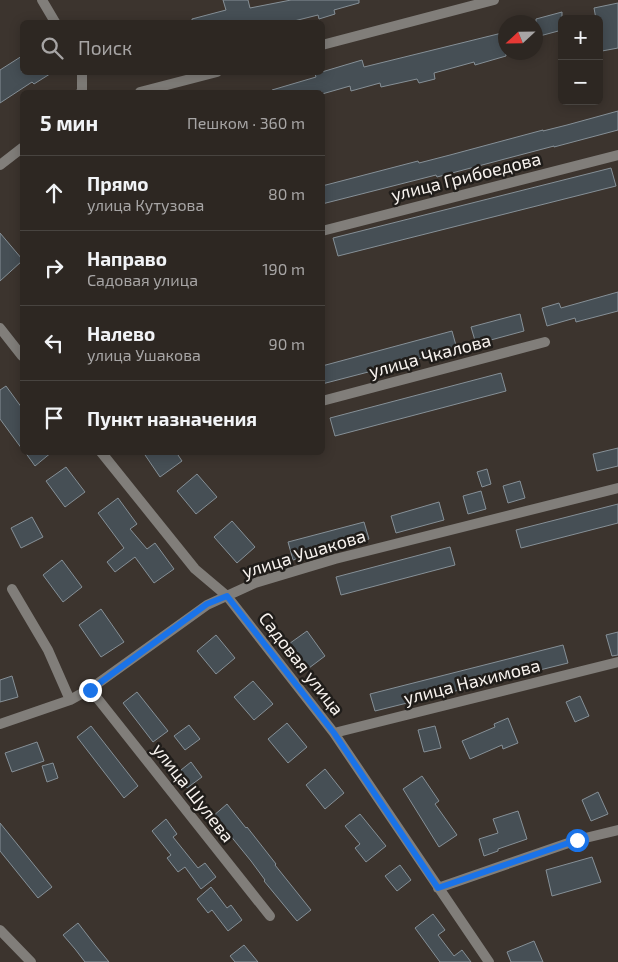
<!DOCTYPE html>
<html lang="ru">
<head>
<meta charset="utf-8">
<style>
  :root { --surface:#2d2722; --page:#39332f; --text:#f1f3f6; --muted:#a7a5a5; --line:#484440 }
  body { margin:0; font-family:"Exo 2",sans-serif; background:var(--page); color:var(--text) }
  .controls { position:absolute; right:15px; top:15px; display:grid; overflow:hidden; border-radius:8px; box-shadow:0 2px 12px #0003 }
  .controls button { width:45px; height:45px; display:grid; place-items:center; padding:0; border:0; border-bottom:1px solid var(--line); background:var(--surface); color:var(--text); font:25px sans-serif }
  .compass { position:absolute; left:498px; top:15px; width:45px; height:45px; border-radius:50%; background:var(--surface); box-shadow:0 2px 12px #0003; rotate:248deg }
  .stop { position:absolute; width:15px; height:15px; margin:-11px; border:4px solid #1a73e8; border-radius:50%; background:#fff }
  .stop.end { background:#1a73e8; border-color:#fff; box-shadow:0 1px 5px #0008 }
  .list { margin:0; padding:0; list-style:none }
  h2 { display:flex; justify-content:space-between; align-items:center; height:65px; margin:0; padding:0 20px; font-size:21px }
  h2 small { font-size:16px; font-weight:400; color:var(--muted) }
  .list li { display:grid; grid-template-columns:32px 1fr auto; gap:15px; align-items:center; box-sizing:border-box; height:75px; padding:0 20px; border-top:1px solid var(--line) }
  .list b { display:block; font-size:19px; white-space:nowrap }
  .list p { margin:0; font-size:16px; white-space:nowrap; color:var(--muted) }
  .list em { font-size:16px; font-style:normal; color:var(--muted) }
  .icon { flex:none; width:28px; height:28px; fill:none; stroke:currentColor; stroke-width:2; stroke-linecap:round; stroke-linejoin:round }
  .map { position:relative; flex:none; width:618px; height:962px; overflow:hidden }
  .search { position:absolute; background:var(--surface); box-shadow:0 2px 12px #0003; left:20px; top:20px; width:305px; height:55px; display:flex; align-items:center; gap:12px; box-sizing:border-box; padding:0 18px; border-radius:8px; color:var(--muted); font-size:19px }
  .panel { position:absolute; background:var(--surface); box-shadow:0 2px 12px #0003; left:20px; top:90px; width:305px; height:365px; border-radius:8px }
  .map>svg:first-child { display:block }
</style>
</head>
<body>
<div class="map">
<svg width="618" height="962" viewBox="0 0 618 962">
  <rect width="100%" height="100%" fill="#3c342e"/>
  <path fill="#464f55" stroke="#869097" d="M223,0H248L250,8L291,0H359V3L334,10L335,14L319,19L318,15L290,22H192V19L226,10Z
    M618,3V48L602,51L599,37V19H596L594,8Z
    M562,12V30L536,37V19Z
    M506,32V56L475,65L474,62L434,73L435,79L419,83L417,79L381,87L380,83L351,91L350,86L322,94V92H272V90L316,77L315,74L362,60L364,67Z
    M22,56V72H53L34,84L32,82L0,103V70Z
    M618,111V130L554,147V146L467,169L437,177L436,175L322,204V186L418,161L419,163L450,155L543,130V131L567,125Z
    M611,168L616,186L338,256L333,238Z
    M0,233L22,259V261L0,281Z
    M618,292V311L576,322L575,318L547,326L542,308L559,303L561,308Z
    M520,314L524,331L476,344L471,327Z
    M452,331L457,349L322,384V366Z
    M501,373L506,391L335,436L330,418Z
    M6,386L22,408V449L0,419V390Z
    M618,448V466L597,471L593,454Z
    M25,452H52L35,466Z
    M143,452H176L182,461L160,477Z
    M66,467L85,492L65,507L46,481Z
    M487,469L491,484L482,487L477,472Z
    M197,474L217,497L196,514L177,491Z
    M520,481L525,498L508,503L503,486Z
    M481,491L486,509L468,514L463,496Z
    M118,498L137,524L130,529L147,549L155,543L174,569L154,583L135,557L115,572L107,562L124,548L98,513Z
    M439,502L444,520L396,533L391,516Z
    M618,504V523L521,548L516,530Z
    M32,517L43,537L21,548L11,528Z
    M232,521L255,547L237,563L214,537Z
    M364,522L369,539L293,560L288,542Z
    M450,547L455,565L341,595L336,577Z
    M62,560L82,587L63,602L43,575Z
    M101,609L124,642L101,657L79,625Z
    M307,631L325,656L305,671L286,646Z
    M618,632V655L612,656L606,635Z
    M216,635L235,658L216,674L197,651Z
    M563,645L568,663L375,711L370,694Z
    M12,676L18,697L0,702V680Z
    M253,681L273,704L254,720L234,697Z
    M137,692L168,731L153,742L123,703Z
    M580,696L589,716L575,722L566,702Z
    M508,718L518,743L503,749L502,745L470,759L462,741L495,727L494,724Z
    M287,723L307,747L288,763L268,739Z
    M189,725L200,739L185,750L174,736Z
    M91,726L138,786L124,798L77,737Z
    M435,726L441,748L424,752L418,730Z
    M37,742L44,761L12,772L5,753Z
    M191,762L202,777L187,788L176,774Z
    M53,763L58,778L47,782L42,766Z
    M325,769L344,793L325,809L306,785Z
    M422,776L439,801L435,804L457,835L439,847L403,789Z
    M598,792L608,814L591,821L582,800Z
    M227,804L246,828L247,827L276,864L275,865L311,910L297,921L264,881L265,880L251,861L225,829L224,830L213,816Z
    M518,811L527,839L498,849V851L484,856L479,839L498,833L493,819Z
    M360,814L386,846L366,862L355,848L360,844L345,826Z
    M166,819L177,834L173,837L198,868L205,863L216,877L201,889L185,867L178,872L167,858L171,855L152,831Z
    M0,823L52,887L38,898L0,851Z
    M592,857L601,882L552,896L546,870Z
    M400,865L411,880L397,891L385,876Z
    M211,887L227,908L231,905L242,920L228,931L212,910L208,913L197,899Z
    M433,914L445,930L438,935L454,956L462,950L471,962H440L415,928Z
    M78,923L95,945L109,962H85L75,949L63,935Z
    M534,941L543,962H511L507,952Z
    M244,945L258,962H235L230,956Z"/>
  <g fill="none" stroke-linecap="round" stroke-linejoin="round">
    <path stroke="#817e7a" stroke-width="10" d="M42,0L55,22
      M322,45L494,0
      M81,92L82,90V72
      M140,92L217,72
      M0,165L22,148
      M322,231L618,155
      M0,328L22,356
      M322,401L545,342
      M101,452L195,569L227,596L334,733L489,962
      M12,589L48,650L70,700
      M90,689L270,916
      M0,724L70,700L90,689L207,605L255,583L335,559L618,488
      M334,733L618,662
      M438,888L577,840L618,830
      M0,930L31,962"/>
  </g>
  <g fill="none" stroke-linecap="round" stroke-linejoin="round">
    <path stroke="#1a73e8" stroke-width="6" d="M90,690L207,604L227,596L334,733L438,888L577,840"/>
  </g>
  <g text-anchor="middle" stroke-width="5" stroke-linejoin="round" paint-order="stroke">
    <g font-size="18" fill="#f8f3ef" stroke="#201d1a">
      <text transform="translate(466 177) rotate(-14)" y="6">улица Грибоедова</text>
      <text transform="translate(430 356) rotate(-15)" y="6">улица Чкалова</text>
      <text transform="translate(304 554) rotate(-17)" y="6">улица Ушакова</text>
      <text transform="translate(301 664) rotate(52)" y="6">Садовая улица</text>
      <text transform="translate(472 682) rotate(-14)" y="6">улица Нахимова</text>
      <text transform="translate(193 793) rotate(52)" y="6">улица Шулева</text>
    </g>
  </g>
</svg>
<div class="controls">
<button>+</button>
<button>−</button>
</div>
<svg class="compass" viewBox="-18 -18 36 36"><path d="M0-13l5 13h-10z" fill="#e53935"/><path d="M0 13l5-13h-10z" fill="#a7a5a5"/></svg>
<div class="stop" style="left:577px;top:840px"></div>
<div class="stop end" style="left:90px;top:690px"></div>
<div class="search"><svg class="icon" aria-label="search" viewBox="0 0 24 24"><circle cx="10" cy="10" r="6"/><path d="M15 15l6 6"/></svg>Поиск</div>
<section class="panel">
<h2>5 мин<small>Пешком · 360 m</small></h2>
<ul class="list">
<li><svg class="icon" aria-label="ahead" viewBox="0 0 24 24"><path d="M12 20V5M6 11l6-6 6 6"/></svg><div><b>Прямо</b><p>улица Кутузова</p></div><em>80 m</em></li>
<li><svg class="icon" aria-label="right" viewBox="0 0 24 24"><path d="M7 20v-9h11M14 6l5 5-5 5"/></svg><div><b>Направо</b><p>Садовая улица</p></div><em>190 m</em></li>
<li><svg class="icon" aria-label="left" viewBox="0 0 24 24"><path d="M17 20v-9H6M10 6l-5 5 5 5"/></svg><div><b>Налево</b><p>улица Ушакова</p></div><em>90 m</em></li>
<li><svg class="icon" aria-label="arrive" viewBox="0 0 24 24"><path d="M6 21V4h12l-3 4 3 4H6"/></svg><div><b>Пункт назначения</b></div></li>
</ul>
</section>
</div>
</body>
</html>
